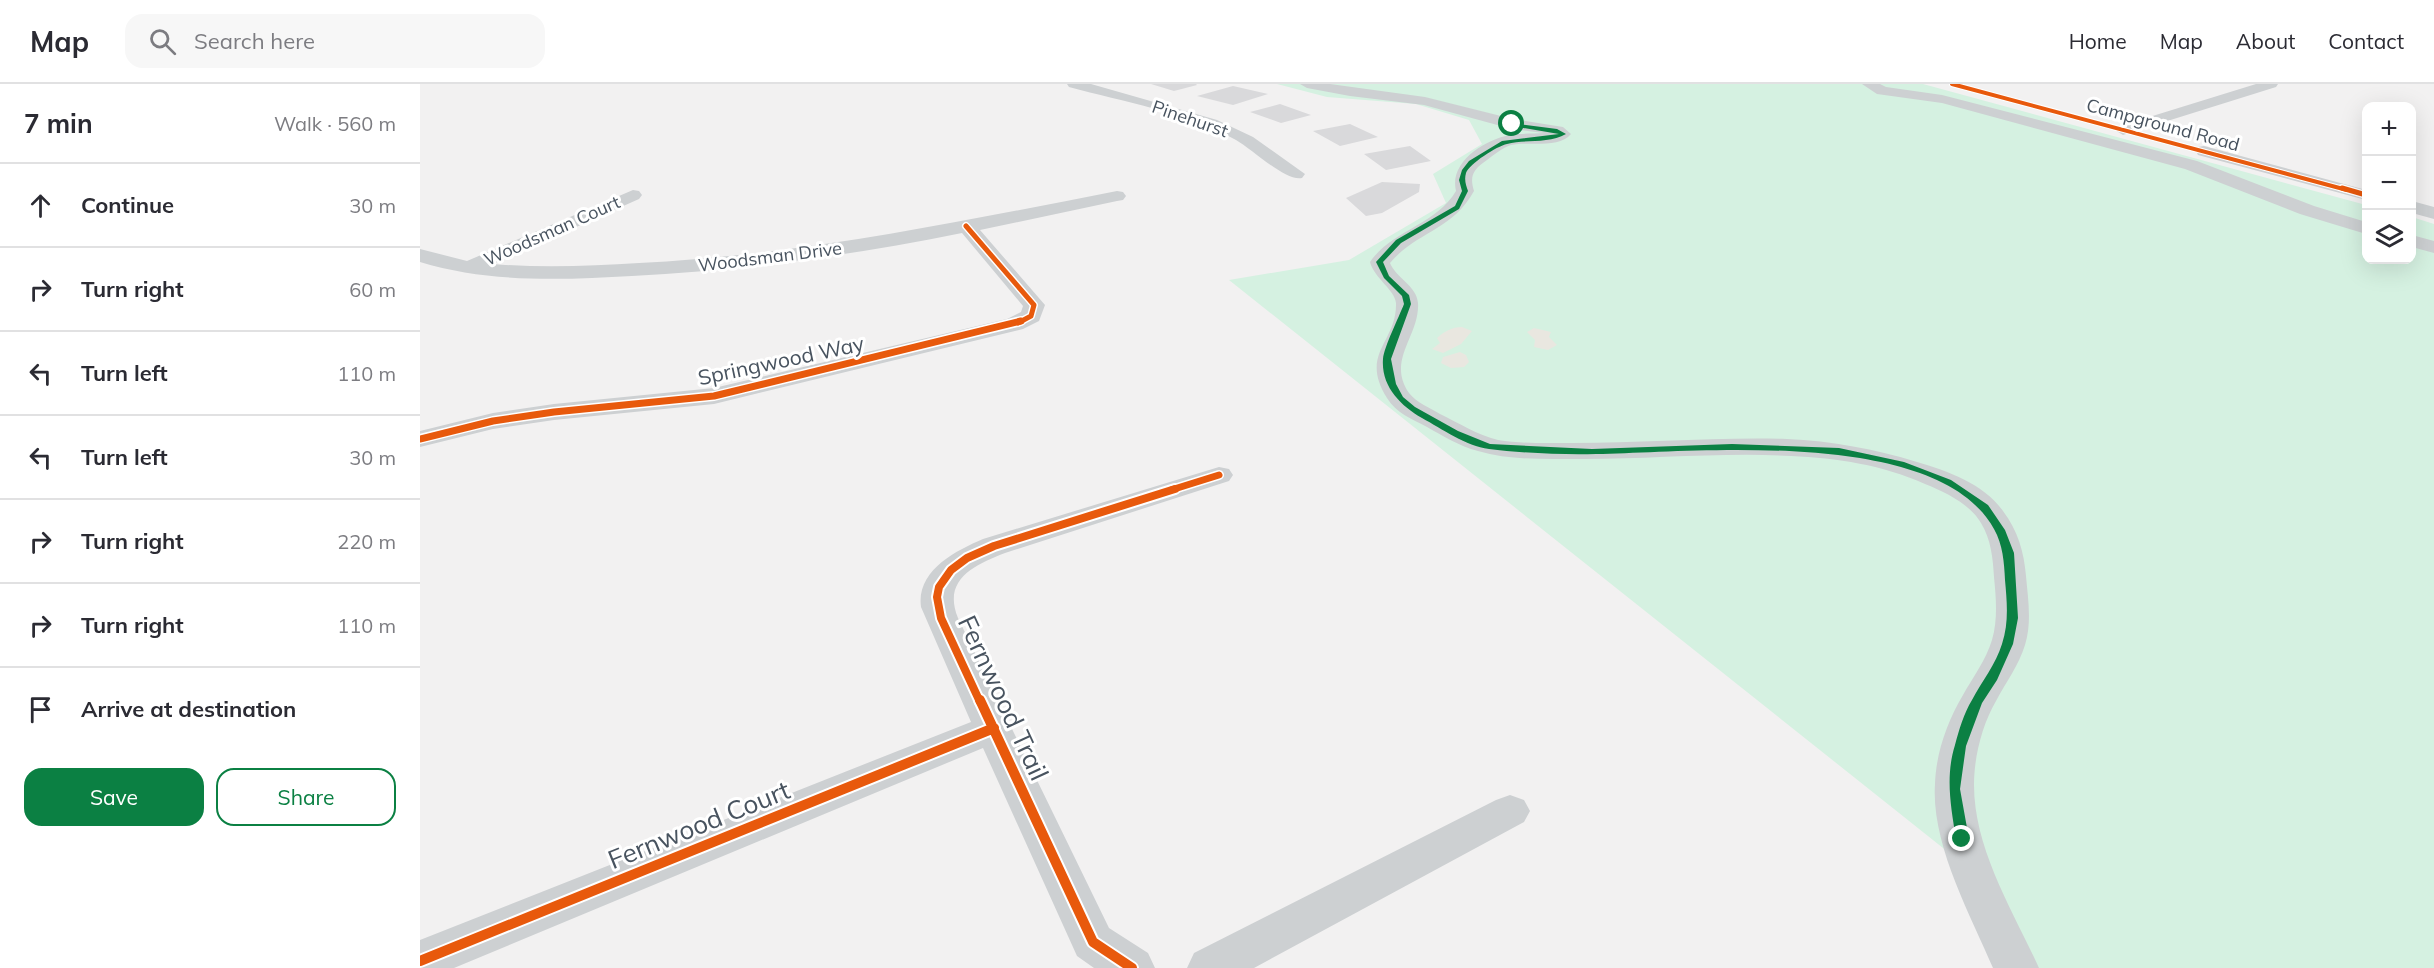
<!DOCTYPE html>
<html lang="en">
<head>
<meta charset="utf-8">
<style>
  :root { --surface:#fff; --page:#f7f7f7; --text:#2b2b33; --muted:#7c7c81; --line:#e1e1e2; --accent:#0b8043 }
  body { margin:0; font-family:Mulish,sans-serif; background:var(--page); color:var(--text) }
  .controls { position:absolute; right:18px; top:18px; display:grid; overflow:hidden; border-radius:12px; box-shadow:0 6px 24px #0002 }
  .controls button { width:54px; height:54px; display:grid; place-items:center; padding:0; border:0; border-bottom:2px solid var(--line); background:var(--surface); color:var(--text); font:30px sans-serif }
  .stop { position:absolute; width:18px; height:18px; margin:-14px; border:4px solid #0b8043; border-radius:50%; background:#fff }
  .stop.end { background:#0b8043; border-color:#fff; box-shadow:0 2px 6px #0008 }
  .list { margin:0; padding:0; list-style:none }
  h2 { display:flex; justify-content:space-between; align-items:center; height:78px; margin:0; padding:0 24px; font-size:26px }
  h2 small { font-size:20px; font-weight:400; color:var(--muted) }
  .list li { display:grid; grid-template-columns:39px 1fr auto; gap:18px; align-items:center; box-sizing:border-box; height:84px; padding:0 24px; border-top:2px solid var(--line) }
  .list b { display:block; font-size:22px; white-space:nowrap }
  .list em { font-size:20px; font-style:normal; color:var(--muted) }
  .actions { display:flex; gap:12px; padding:18px 24px }
  .actions a { flex:1; padding:14px 0; border:2px solid var(--accent); border-radius:18px; text-align:center; font-size:21px; color:var(--accent) }
  .actions .main { background:var(--accent); color:#fff }
  .icon { flex:none; width:33px; height:33px; fill:none; stroke:currentColor; stroke-width:2; stroke-linecap:round; stroke-linejoin:round }
  .map { position:relative; flex:none; width:2014px; height:884px; overflow:hidden }
  header { display:flex; align-items:center; gap:36px; box-sizing:border-box; height:84px; padding:0 30px; background:var(--surface); border-bottom:2px solid var(--line) }
  header strong { font-size:28px }
  nav { display:flex; gap:33px; margin-inline-start:auto; font-size:21px }
  .search { width:420px; height:54px; background:var(--page); display:flex; align-items:center; gap:15px; box-sizing:border-box; padding:0 21px; border-radius:18px; color:var(--muted); font-size:22px }
  main { display:flex }
  aside { flex:1; background:var(--surface) }
  .map>svg:first-child { display:block }
</style>
</head>
<body>
<header>
<strong>Map</strong>
<div class="search"><svg class="icon" aria-label="search" viewBox="0 0 24 24"><circle cx="10" cy="10" r="6"/><path d="M15 15l6 6"/></svg>Search here</div>
<nav><a>Home</a><a>Map</a><a>About</a><a>Contact</a></nav>
</header>
<main>
<aside>
<h2>7 min<small>Walk · 560 m</small></h2>
<ul class="list">
<li><svg class="icon" aria-label="ahead" viewBox="0 0 24 24"><path d="M12 20V5M6 11l6-6 6 6"/></svg><div><b>Continue</b></div><em>30 m</em></li>
<li><svg class="icon" aria-label="right" viewBox="0 0 24 24"><path d="M7 20v-9h11M14 6l5 5-5 5"/></svg><div><b>Turn right</b></div><em>60 m</em></li>
<li><svg class="icon" aria-label="left" viewBox="0 0 24 24"><path d="M17 20v-9H6M10 6l-5 5 5 5"/></svg><div><b>Turn left</b></div><em>110 m</em></li>
<li><svg class="icon" aria-label="left" viewBox="0 0 24 24"><path d="M17 20v-9H6M10 6l-5 5 5 5"/></svg><div><b>Turn left</b></div><em>30 m</em></li>
<li><svg class="icon" aria-label="right" viewBox="0 0 24 24"><path d="M7 20v-9h11M14 6l5 5-5 5"/></svg><div><b>Turn right</b></div><em>220 m</em></li>
<li><svg class="icon" aria-label="right" viewBox="0 0 24 24"><path d="M7 20v-9h11M14 6l5 5-5 5"/></svg><div><b>Turn right</b></div><em>110 m</em></li>
<li><svg class="icon" aria-label="arrive" viewBox="0 0 24 24"><path d="M6 21V4h12l-3 4 3 4H6"/></svg><div><b>Arrive at destination</b></div></li>
</ul>
<div class="actions"><a class="main">Save</a><a>Share</a></div>
</aside>
<div class="map">
<svg width="2014" height="884" viewBox="0 0 2014 884">
  <rect width="100%" height="100%" fill="#f2f1f1"/>
  <path fill="#d5f1e1" d="M857,0H1503L1946,121V176H1992V133L2014,140V884H1602L1562,795L809,196L929,176L1026,119L1013,90L1062,60L1049,36L996,20L907,13Z"/>
  <path fill="#e9e7e0" d="M1042,243L1052,247L1041,260L1023,269L1012,265L1020,259L1017,254C1025,247 1032,243 1042,243Z
    M1114,244L1131,248L1129,253L1137,261L1128,266L1114,263L1115,256L1107,248Z
    M1040,268L1046,271L1049,278L1044,283L1031,284L1021,279L1023,273Z"/>
  <path fill="#d9d9db" d="M731,0H776L777,1L754,7Z
    M813,2L848,10L813,21L777,12Z
    M860,20L891,31L861,39L830,28Z
    M930,40L958,53L920,62L893,47Z
    M990,62L1011,77L966,86L944,70Z
    M962,98L1000,100L999,108L962,129L946,132L926,114Z"/>
  <g fill="none" stroke-linecap="round" stroke-linejoin="round">
    <path fill="#cdd0d2" fill-rule="evenodd" d="M647,0H671L797,36L833,53L885,90L882,94C866,98 832,65 816,56C766,28 704,18 649,3Z
      M880,0H910L1005,13L1093,35L1143,43L1151,50C1139,65 1109,57 1091,61C1082,64 1075,70 1067,76C1054,85 1049,91 1054,107C1032,147 997,147 970,179C976,194 997,202 998,219C1000,252 966,276 989,309C997,319 1010,324 1020,330C1039,339 1057,351 1078,356C1102,360 1129,359 1153,359C1225,359 1296,353 1367,355C1412,357 1455,365 1497,378C1528,387 1564,400 1583,427C1598,447 1604,468 1606,492C1608,515 1612,538 1605,561C1599,581 1586,598 1576,617C1562,641 1554,673 1554,701C1554,765 1593,827 1619,884H1573C1550,830 1511,760 1515,700C1516,669 1527,638 1543,611C1553,593 1566,576 1572,556C1578,535 1576,514 1574,493C1573,475 1571,455 1561,439C1550,420 1525,408 1505,400C1463,381 1417,374 1371,372C1298,368 1224,376 1151,375C1120,375 1088,376 1058,367C1039,362 1023,352 1007,343C992,335 976,329 967,314C939,269 977,259 976,219C975,206 954,194 950,178C972,146 1016,141 1036,107C1029,78 1064,56 1090,51C1101,49 1112,50 1124,49L1092,45L1004,21L930,12L887,4Z
      M1442,0H1460L1466,3L1522,11L1777,77L1894,122L1946,138V150L1880,130L1765,85L1522,19L1457,10Z
      M1836,0H1858L1856,3L1709,49L1703,51L1695,46L1697,43Z
      M1784,62L1946,106V116L1778,71L1776,67L1778,63Z
      M213,106L219,107L222,111L219,115L73,180C122,184 171,182 219,179C381,171 538,138 697,107L703,108L706,112L703,116L697,117L560,146L625,221L619,237L603,245L294,320L134,336L73,345L0,363V347L73,329L134,320L294,304L587,235L601,228L603,222L542,149C433,171 324,186 212,192C141,196 69,199 0,178V165L47,177Z
      M1992,117L2014,123V135L1992,129Z
      M1992,151L2014,157V169L1992,163Z
      M799,383L809,385L813,391L809,397L585,469C555,481 522,495 538,534L689,844L728,869L735,884H674L657,872L563,664L34,884H0V856L551,638L501,523C496,487 535,467 563,455Z
      M1090,711L1104,716L1110,727L1104,738L834,884H767L774,869L1076,716Z"/>
    <defs>
      <path id="cycleway-far4" d="M1532,0L1927,106"/>
      <path id="cycleway-far3" d="M1922,104L1946,111
        M546,142L614,221L611,232L598,239"/>
      <path id="cycleway-far2" d="M0,355L73,337L134,328L294,312L601,237
        M751,406L799,391"/>
      <path id="cycleway-far1" d="M560,618L521,534L517,513L519,503L531,486L547,474L574,462L755,405"/>
      <path id="cycleway" d="M560,616L673,858L712,884
        M0,877L574,644"/>
    </defs>
    <use href="#cycleway-far4" stroke="#fff" stroke-width="6"/>
    <use href="#cycleway-far3" stroke="#fff" stroke-width="8"/>
    <use href="#cycleway-far2" stroke="#fff" stroke-width="10"/>
    <use href="#cycleway-far1" stroke="#fff" stroke-width="12"/>
    <use href="#cycleway" stroke="#fff" stroke-width="14"/>
    <use href="#cycleway-far4" stroke="#e8590c" stroke-width="4"/>
    <use href="#cycleway-far3" stroke="#e8590c" stroke-width="5"/>
    <use href="#cycleway-far2" stroke="#e8590c" stroke-width="7"/>
    <use href="#cycleway-far1" stroke="#e8590c" stroke-width="8"/>
    <use href="#cycleway" stroke="#e8590c" stroke-width="10"/>
  </g>
  <path fill="#0b8043" d="M1090,39L1137,45L1146,50C1129,60 1105,55 1087,60C1077,62 1049,80 1046,89C1044,96 1046,101 1048,107L1039,125L981,159L963,178L969,192L989,211L991,220L971,275L976,300L983,313L995,323L1038,347L1070,360L1172,365L1312,360L1419,364L1484,378L1531,396L1568,421L1585,446L1594,469L1598,534L1593,560L1577,596L1562,619L1546,662L1540,705L1549,755L1547,759L1542,761L1536,755C1531,723 1525,693 1535,661C1539,646 1544,629 1552,616C1562,597 1576,580 1582,560C1589,539 1587,518 1585,496C1584,478 1583,461 1574,445C1518,343 1276,368 1176,370C1145,371 1100,369 1069,365C1046,362 1022,345 1002,334C980,321 961,302 963,275C964,263 979,233 984,220L982,212L964,194L956,178L976,156L1035,122L1042,107L1039,96L1042,86L1049,77L1082,57L1139,50L1092,42Z"/>
  <g text-anchor="middle" stroke-width="6" stroke-linejoin="round" paint-order="stroke">
    <g font-size="18" fill="#48535f" stroke="#fff">
      <text transform="translate(770 35) rotate(19)" y="6">Pinehurst</text>
      <text transform="translate(1743 41) rotate(15)" y="6">Campground Road</text>
      <text transform="translate(132 147) rotate(-24)" y="6">Woodsman Court</text>
      <text transform="translate(350 173) rotate(-7)" y="6">Woodsman Drive</text>
    </g>
    <g font-size="21" fill="#48535f" stroke="#fff">
      <text transform="translate(361 277) rotate(-12)" y="7">Springwood Way</text>
    </g>
    <g font-size="26" fill="#48535f" stroke="#fff">
      <text transform="translate(583 614) rotate(65)" y="9">Fernwood Trail</text>
      <text transform="translate(279 741) rotate(-22)" y="9">Fernwood Court</text>
    </g>
  </g>
</svg>
<div class="controls">
<button>+</button>
<button>−</button>
<button><svg class="icon" aria-label="layers" viewBox="0 0 24 24"><path d="M12 4l9 5-9 5-9-5zM3 14l9 5 9-5"/></svg></button>
</div>
<div class="stop" style="left:1092px;top:40px"></div>
<div class="stop end" style="left:1542px;top:755px"></div>
</div>
</main>
</body>
</html>
